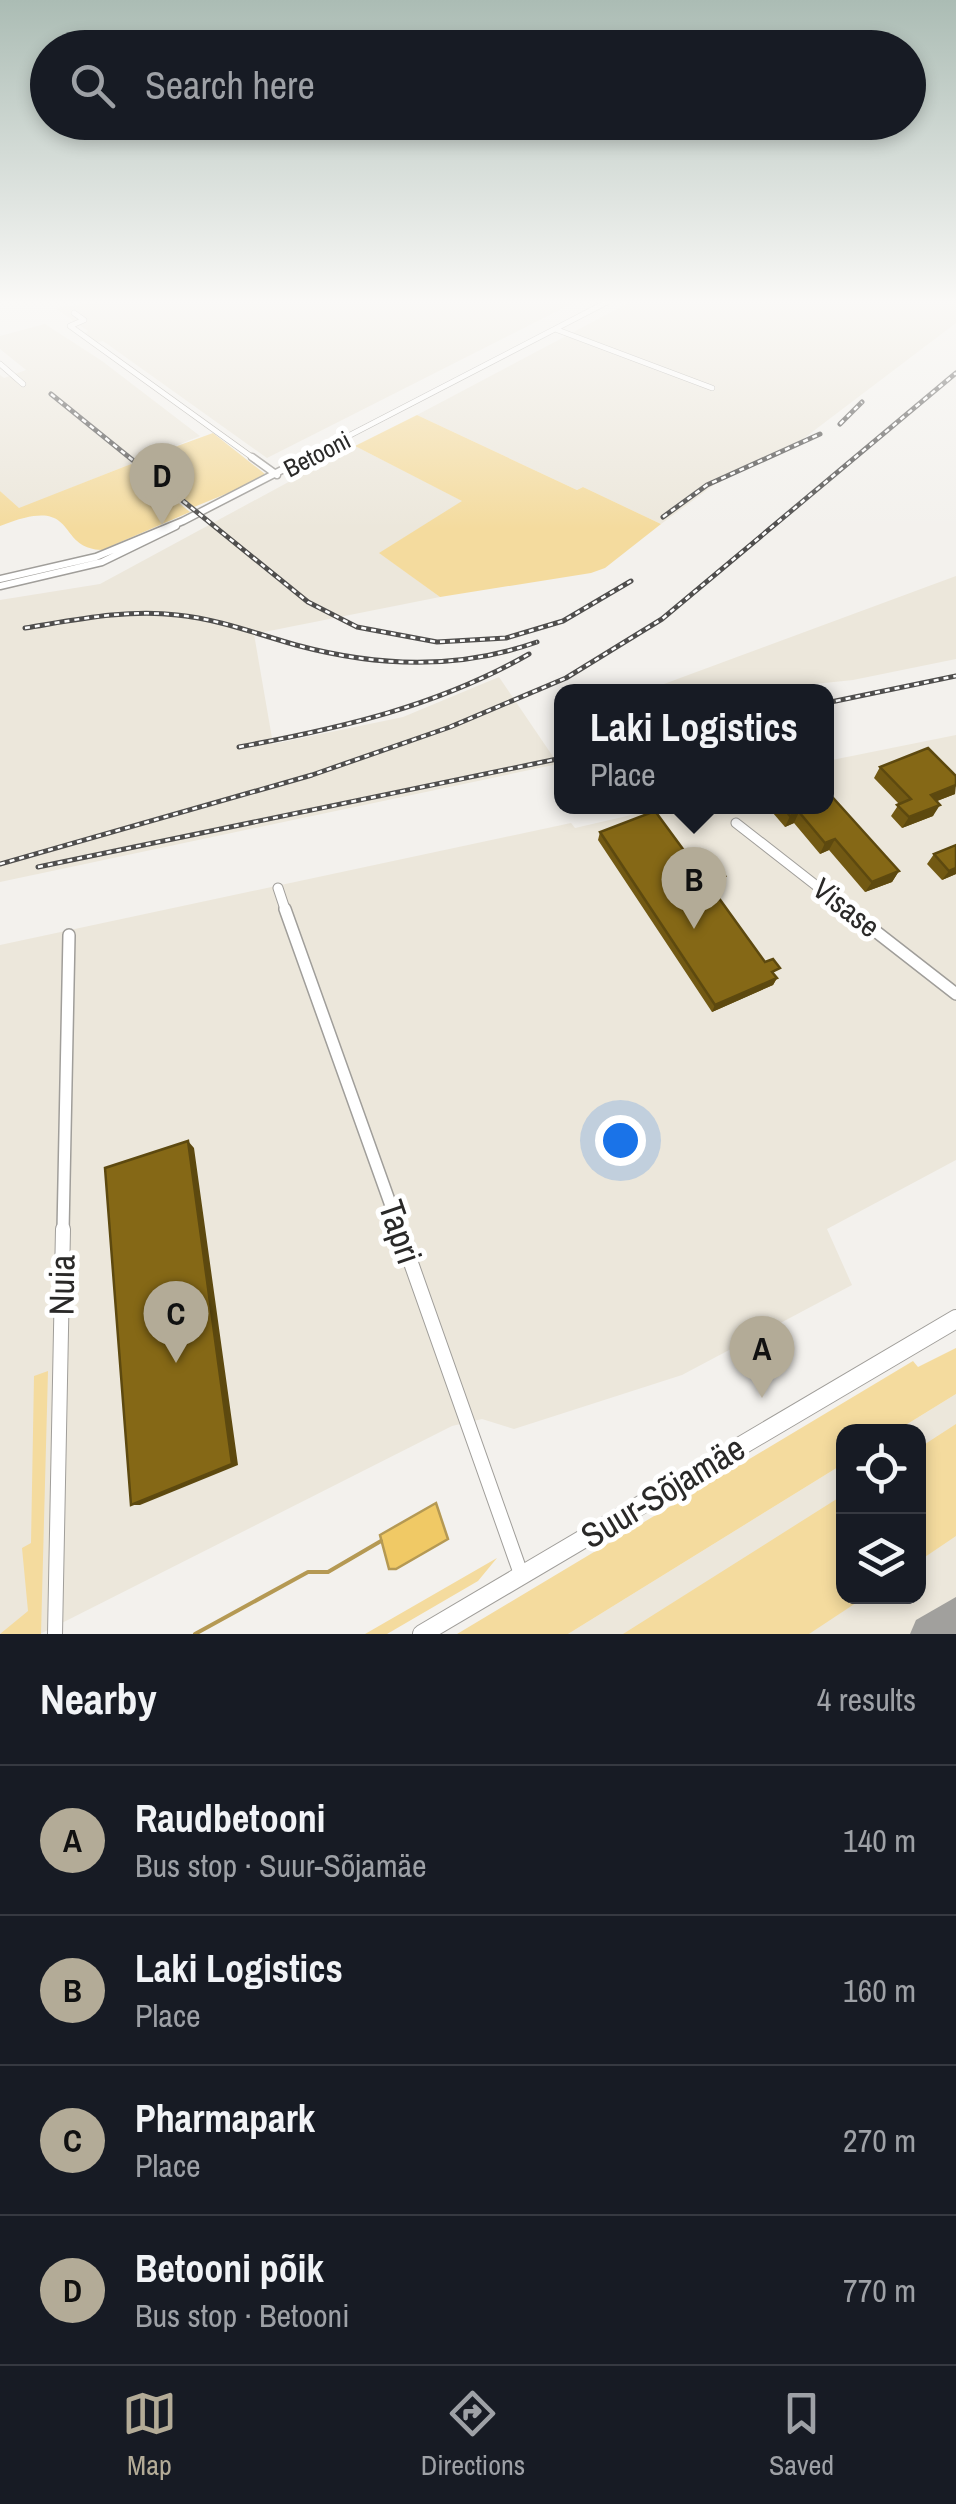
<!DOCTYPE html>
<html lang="en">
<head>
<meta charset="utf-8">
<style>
  :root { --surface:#171b24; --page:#242831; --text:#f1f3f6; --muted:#9ea1a6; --line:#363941; --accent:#b3ab97 }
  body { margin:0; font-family:"Archivo Narrow",sans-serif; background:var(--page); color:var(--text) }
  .controls { position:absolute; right:30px; bottom:30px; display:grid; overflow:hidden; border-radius:20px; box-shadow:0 5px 15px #0003 }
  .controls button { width:90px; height:90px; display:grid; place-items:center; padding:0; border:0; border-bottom:2px solid var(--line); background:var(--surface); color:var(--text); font:50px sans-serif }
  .you { position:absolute; left:620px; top:1140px; width:35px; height:35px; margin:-25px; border:8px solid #fff; border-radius:50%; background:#1a73e8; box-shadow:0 0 0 15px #1a73e833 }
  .badge { display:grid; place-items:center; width:65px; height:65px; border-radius:50%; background:var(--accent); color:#111; font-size:32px; font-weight:700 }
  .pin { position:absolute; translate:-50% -82px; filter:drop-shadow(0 2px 5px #0008) }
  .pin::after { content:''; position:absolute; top:52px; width:35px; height:30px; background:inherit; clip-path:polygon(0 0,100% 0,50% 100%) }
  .popup { position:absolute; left:554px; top:684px; width:280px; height:130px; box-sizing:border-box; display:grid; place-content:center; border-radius:20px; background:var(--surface); filter:drop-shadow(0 2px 8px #0005); font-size:32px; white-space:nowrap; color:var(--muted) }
  .popup b { font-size:38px; color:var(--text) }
  .popup::after { content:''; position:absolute; left:50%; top:100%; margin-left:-20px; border:20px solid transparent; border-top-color:var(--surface) }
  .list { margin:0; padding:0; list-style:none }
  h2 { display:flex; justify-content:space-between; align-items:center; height:130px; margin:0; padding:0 40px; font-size:42px }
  h2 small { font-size:32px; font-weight:400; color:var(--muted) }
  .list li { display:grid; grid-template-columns:65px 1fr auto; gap:30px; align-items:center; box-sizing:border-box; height:150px; padding:0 40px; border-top:2px solid var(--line) }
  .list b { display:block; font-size:38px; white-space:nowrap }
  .list p { margin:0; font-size:32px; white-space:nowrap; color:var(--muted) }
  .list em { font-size:32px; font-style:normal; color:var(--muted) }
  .icon { flex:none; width:55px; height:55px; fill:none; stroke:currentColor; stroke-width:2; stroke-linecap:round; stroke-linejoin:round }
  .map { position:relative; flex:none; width:956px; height:1634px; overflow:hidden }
  .search { position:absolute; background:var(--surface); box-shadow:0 5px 15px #0003; left:30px; right:30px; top:30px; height:110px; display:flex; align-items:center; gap:25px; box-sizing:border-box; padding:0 35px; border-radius:55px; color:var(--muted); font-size:38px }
  .sheet { height:730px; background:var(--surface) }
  nav { display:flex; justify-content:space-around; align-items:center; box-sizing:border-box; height:140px; border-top:2px solid var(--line); background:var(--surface); font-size:28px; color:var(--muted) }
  nav a { display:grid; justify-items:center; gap:5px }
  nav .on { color:var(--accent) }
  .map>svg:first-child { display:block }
</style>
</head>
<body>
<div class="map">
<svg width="956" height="1634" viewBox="0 0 956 1634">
  <rect width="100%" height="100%" fill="#f3f1ed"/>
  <path fill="#ece7db" d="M110,301H577L267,458L103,341L98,342L85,334L88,331L55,308Z
    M632,301H956V323L795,445L730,473L661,524L583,487L577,490L417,415Z
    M45,324L102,361L200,436L19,509L0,491V375L4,378L26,370L0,349V336Z
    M355,446L463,501L380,553L440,597L254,634L273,744L403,717L499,677L558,764L0,882V600L100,584Z
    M956,576V659L853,680L747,691H645Z
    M956,735V1160L827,1229L852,1285L682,1375L514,1429L482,1419L452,1426L40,1634H0V945L571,823L575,828L666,807L826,806L827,761Z
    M956,1394V1634H568L843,1464L844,1596H918V1432L896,1431Z"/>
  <path fill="#f4db9e" d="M417,415L577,490L583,487L661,524L605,568L591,573L440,597L379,553L462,501L355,446Z
    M213,433L265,474L250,484L194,507L139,460Z
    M131,464L190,512L102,550C53,548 82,493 0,526V491L19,508Z
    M956,1348V1394L896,1431L844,1432L843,1464L568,1634H457L913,1361L918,1367Z
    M48,1371L41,1634H0L28,1611L22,1548L31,1543L34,1376Z
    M956,1424V1536L919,1561V1448Z
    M843,1495L844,1596L865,1597L809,1634H623Z
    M497,1558L478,1581L387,1634H365Z"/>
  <path fill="#f0c965" stroke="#b59953" stroke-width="2.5" d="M436,1503L448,1539L396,1569H389L380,1535Z"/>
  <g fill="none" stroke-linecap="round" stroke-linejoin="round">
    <path stroke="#b59953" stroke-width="4" d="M195,1634L308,1572H328L381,1541"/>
    <path fill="#a1a09d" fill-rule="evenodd" d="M956,1597V1634H910L916,1620Z"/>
    <defs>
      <path id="minor-far4" d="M74,313L84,320L70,326L256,460
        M555,329L712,388
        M0,364L23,384
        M302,460L609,301"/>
      <path id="minor-far3" d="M252,457L277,475
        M0,579L96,557L183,521L307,457
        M0,586L102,562L176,526"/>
      <path id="minor-far2" d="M736,823L850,912
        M278,888L286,912"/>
      <path id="minor-far1" d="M285,909L400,1231
        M847,909L956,994
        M63,1231L69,935"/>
      <path id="minor" d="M399,1229L521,1574
        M55,1634L63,1229"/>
      <path id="major" d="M422,1634L956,1319"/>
    </defs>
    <use href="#minor-far4" stroke="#a09e9a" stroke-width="6"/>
    <use href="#minor-far3" stroke="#a09e9a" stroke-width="9"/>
    <use href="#minor-far2" stroke="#a09e9a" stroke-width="11"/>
    <use href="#minor-far1" stroke="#a09e9a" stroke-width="14"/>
    <use href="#minor" stroke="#a09e9a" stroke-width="16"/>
    <use href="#major" stroke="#a09e9a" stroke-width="20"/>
    <use href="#minor-far4" stroke="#fff" stroke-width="5"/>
    <use href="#minor-far3" stroke="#fff" stroke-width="6"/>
    <use href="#minor-far2" stroke="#fff" stroke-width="9"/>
    <use href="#minor-far1" stroke="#fff" stroke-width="11"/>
    <use href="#minor" stroke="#fff" stroke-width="14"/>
    <use href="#major" stroke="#fff" stroke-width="18"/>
    <defs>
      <path id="rail" d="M51,394L308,602L357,627L437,642L506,638L563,621L631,581
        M840,424L862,402
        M663,517L707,485L820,434
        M25,628C75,620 126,609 177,615C218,619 257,634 296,645C378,667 457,670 537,642
        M826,703L956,676
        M239,747C341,728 438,706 529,654
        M0,864L312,775L450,727L566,678L662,619L956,373
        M38,867L562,758"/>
    </defs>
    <use href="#rail" stroke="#4f4e4d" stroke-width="5"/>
    <use href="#rail" stroke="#fff" stroke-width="2.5" stroke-dasharray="5" stroke-linecap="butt"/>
  </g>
  <path fill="#725913" d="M880,767L955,794L937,801L933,816L902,828L891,816L899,804L874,778Z
    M767,806H826L899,871L892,882L865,892L829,850L820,854L794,823L785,827Z
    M600,832L721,884L711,888L777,978L773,985L712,1012L598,840Z
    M956,845V874L942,880L927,864L934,854Z"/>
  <path fill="#5d490f" d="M956,785L955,794L924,806L931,795Z
    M940,805L933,816L902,828L909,817Z
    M799,812L794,823L785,827L790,816Z
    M835,839L829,850L820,854L825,843Z
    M956,868V874L942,880L949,871Z
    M899,871L892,882L865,892L872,882Z
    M725,876L721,884L705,891L708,883Z
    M777,978L773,985L712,1012L715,1005Z
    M188,1141L194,1148L238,1465L140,1505H131Z"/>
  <path fill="#856816" stroke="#5d490f" stroke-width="2.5" d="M928,748L956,776V785L931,795L940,805L909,817L897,805L911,799L880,767Z
    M826,790L899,871L872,882L835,839L825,843L799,812L790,816L782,806H826Z
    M655,811L702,875L719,869L725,876L708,883L765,962L773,959L780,968L772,972L777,978L715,1005L600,832Z
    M956,845V868L949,871L934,854Z
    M188,1141L232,1464L131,1505L105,1168Z"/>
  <linearGradient id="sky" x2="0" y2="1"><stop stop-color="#abbcb4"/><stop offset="0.57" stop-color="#faf9f7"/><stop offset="1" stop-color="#faf9f7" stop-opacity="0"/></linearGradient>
  <rect width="956" height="529" fill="url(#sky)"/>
  <g text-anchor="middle" stroke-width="10" stroke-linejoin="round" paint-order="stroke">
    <g font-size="25" fill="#2a2928" stroke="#fff">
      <text transform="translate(317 454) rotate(-27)" y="9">Betooni</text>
    </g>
    <g font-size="30" fill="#2a2928" stroke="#fff">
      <text transform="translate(846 908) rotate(38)" y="10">Visase</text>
    </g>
    <g font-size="35" fill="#2a2928" stroke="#fff">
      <text transform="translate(400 1232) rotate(71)" y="12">Tapri</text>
      <text transform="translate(62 1285) rotate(-89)" y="12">Nuia</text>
      <text transform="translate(663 1492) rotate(-31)" y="12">Suur-Sõjamäe</text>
    </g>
  </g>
</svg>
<div class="controls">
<button><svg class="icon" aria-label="locate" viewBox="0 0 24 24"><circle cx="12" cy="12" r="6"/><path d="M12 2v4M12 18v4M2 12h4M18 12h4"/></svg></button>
<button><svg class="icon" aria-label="layers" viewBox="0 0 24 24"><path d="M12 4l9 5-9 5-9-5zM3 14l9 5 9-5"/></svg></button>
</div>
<div class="you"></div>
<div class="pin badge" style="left:762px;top:1398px">A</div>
<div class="pin badge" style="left:694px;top:929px">B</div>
<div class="popup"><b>Laki Logistics</b>Place</div>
<div class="pin badge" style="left:176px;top:1363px">C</div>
<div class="pin badge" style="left:162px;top:525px">D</div>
<div class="search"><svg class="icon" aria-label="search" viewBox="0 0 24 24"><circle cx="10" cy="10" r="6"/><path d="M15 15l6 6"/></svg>Search here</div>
</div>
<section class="sheet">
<h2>Nearby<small>4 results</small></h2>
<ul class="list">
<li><span class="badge">A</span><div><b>Raudbetooni</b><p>Bus stop · Suur-Sõjamäe</p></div><em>140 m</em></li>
<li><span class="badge">B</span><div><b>Laki Logistics</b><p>Place</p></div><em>160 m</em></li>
<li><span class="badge">C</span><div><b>Pharmapark</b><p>Place</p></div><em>270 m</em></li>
<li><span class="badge">D</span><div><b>Betooni põik</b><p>Bus stop · Betooni</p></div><em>770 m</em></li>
</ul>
</section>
<nav>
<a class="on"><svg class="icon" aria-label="map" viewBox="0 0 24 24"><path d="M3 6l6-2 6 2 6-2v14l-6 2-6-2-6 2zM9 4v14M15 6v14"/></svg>Map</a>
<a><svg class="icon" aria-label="directions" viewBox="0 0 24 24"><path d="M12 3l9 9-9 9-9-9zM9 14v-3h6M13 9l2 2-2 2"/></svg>Directions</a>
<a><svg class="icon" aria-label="saved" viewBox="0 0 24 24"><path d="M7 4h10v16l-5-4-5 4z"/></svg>Saved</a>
</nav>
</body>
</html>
